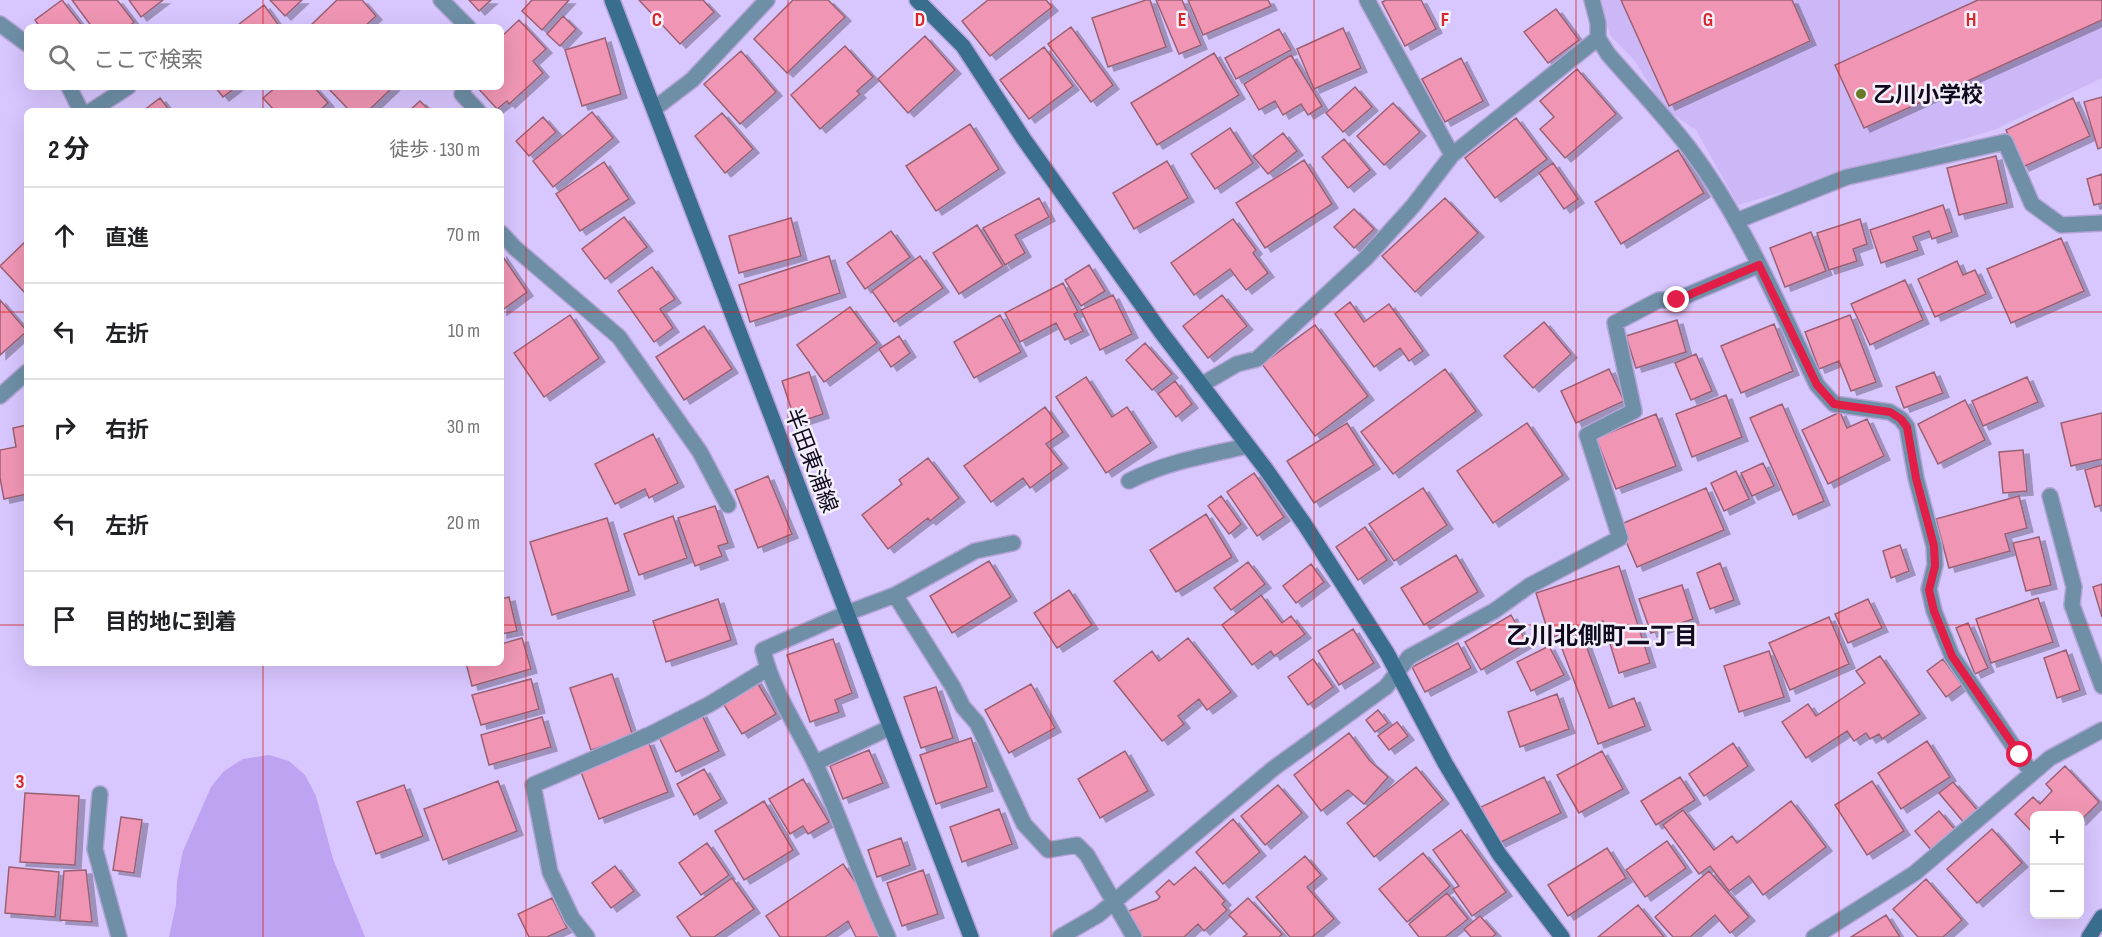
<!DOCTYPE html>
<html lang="ja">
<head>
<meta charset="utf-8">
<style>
  :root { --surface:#fff; --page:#f6f6f6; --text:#202124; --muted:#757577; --line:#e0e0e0 }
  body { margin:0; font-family:"Sofia Sans Condensed","Noto Sans JP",sans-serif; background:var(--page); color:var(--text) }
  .controls { position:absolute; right:18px; bottom:18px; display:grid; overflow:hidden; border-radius:9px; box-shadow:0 6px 24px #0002 }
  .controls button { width:54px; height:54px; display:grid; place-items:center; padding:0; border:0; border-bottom:2px solid var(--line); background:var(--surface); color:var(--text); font:30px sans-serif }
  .stop { position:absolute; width:18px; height:18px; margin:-14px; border:4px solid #e11d48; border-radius:50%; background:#fff }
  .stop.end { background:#e11d48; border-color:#fff; box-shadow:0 2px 6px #0008 }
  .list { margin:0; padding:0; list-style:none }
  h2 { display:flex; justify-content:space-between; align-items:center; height:78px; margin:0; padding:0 24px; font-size:26px }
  h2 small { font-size:20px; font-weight:400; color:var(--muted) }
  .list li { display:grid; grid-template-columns:39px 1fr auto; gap:18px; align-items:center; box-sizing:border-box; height:96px; padding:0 24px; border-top:2px solid var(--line) }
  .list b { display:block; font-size:22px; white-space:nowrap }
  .list em { font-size:20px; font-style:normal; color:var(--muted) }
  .icon { flex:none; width:33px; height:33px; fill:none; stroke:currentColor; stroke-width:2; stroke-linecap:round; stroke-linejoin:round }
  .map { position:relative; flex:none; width:2102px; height:937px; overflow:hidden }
  .search { position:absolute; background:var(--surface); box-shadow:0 6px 24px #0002; left:24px; top:24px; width:480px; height:66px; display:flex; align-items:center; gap:15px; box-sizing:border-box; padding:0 21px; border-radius:9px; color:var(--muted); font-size:22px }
  .panel { position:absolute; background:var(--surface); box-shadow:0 6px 24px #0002; left:24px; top:108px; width:480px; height:558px; border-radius:9px }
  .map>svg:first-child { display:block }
</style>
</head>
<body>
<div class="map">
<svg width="2102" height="937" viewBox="0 0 2102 937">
  <defs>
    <filter id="shadow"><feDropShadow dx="6" dy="4" stdDeviation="0" flood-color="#0004"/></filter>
  </defs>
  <rect width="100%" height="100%" fill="#d8c6ff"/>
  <path fill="#ccb8f7" d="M1599,0H2102V78L1994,130L1738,205L1696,130L1664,108L1634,60L1610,35Z"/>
  <path fill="#bda3f2" d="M269,755L289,761L305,775L316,796L333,859L365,937H169L176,905L177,881L183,851L211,787L224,771L243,759Z"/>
  <path fill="#f096b4" stroke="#9b6174" stroke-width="1.5" filter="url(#shadow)" d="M62,0L83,27H40L35,20Z
    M72,0H117L134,22L128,27H92Z
    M129,0H163L141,17Z
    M270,0H302L285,16Z
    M337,0H362L376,16L364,27H309Z
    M469,0H491L479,11Z
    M532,0H569L542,30L522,11Z
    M639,0H703L714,12L680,44Z
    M793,0H828L845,17L787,73L754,39Z
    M988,0H1046L1052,7L990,56L962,21Z
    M1146,0H1150L1166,47L1108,67L1092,18Z
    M1156,0H1182L1201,45L1179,54Z
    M1188,0H1268L1271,6L1203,35Z
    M1386,0H1421L1436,29L1405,46L1382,2Z
    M1621,0H1792L1810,41L1669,106Z
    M1978,0H2102V20L1864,128L1835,65Z
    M264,5L280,27H239L238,25Z
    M1556,9L1579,40L1548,63L1524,32Z
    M563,16L576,29L560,46L547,34Z
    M519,20L546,49L533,61L543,73L509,104L507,101L497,109L477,87H501V37Z
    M1071,27L1113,85L1091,102L1048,44Z
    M1343,28L1361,68L1314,89L1297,49Z
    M1279,29L1291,50L1236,79L1225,58Z
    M925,36L955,70L908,113L878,79Z
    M605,38L621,94L582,106L565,50Z
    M845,46L873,77L857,91L860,94L820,129L791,95Z
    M1044,47L1073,86L1029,119L1000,80Z
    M741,51L776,92L740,124L704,84Z
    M1214,53L1239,95L1157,145L1131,103Z
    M1291,55L1322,106L1308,115L1301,104L1283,115L1275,101L1259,110L1244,84Z
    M1461,58L1483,101L1445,122L1422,79Z
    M1577,69L1616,114L1565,158L1540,129L1554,117L1540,101Z
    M215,87H236L223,97Z
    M276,87H314L328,103L319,111H275L263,98Z
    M327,87H393L368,111H350Z
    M1355,87L1372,107L1343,132L1326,113Z
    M2102,97V147L2098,149L2084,102Z
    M160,98L170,111H143Z
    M2073,98L2090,136L2023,167L2006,130Z
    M420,101L430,111H409Z
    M1393,103L1420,132L1384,165L1357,136Z
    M592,112L613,138L553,187L533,161Z
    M722,113L753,149L725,173L695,136Z
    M543,117L556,132L529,156L516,141Z
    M1516,118L1547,159L1495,198L1465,158Z
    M970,124L999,169L936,211L906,166Z
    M1230,128L1253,163L1215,189L1191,154Z
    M1283,133L1297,151L1268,174L1253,156Z
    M1344,139L1370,170L1348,188L1322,157Z
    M1678,150L1704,193L1621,244L1595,202Z
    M1996,156L2007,203L1959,215L1947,168Z
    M1304,160L1332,204L1265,248L1236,203Z
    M1167,161L1188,198L1134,229L1113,193Z
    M604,162L629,199L580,231L556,194Z
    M1553,163L1578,199L1564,209L1539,173Z
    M2102,174V203L2094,205L2087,179Z
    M1039,198L1049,217L1015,235L1025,253L1005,265L983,228Z
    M1445,198L1478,233L1415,292L1382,256Z
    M1943,205L1952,232L1932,239L1929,231L1913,237L1918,250L1881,263L1870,230Z
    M1354,209L1374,229L1354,248L1334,227Z
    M624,217L647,247L605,279L582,249Z
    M791,218L801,256L739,273L729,236Z
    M1233,219L1256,250L1253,253L1268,273L1246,290L1230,269L1194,295L1171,263Z
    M1860,219L1867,244L1853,249L1857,261L1829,270L1817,233Z
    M977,225L1003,266L959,294L933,253Z
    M891,231L910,257L865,289L847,263Z
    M1811,232L1826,271L1785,287L1770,248Z
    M2061,238L2084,291L2011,323L1987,269Z
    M27,240V295L0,266Z
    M501,254L527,292L501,311Z
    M829,256L840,293L750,322L739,285Z
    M920,256L943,288L894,322L872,291Z
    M1957,261L1963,275L1975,270L1986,294L1935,317L1918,279Z
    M1089,265L1105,291L1081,306L1065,280Z
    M652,267L675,299L660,309L673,328L654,342L618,291Z
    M1905,280L1923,320L1870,345L1851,304Z
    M1063,283L1078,312L1074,314L1083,331L1065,340L1056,323L1020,342L1005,313Z
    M1113,295L1132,334L1100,350L1081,310Z
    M1222,295L1247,326L1208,358L1183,326Z
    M0,300L27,331L0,355Z
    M1350,302L1364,322L1389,304L1423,351L1409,361L1400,348L1374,367L1335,314Z
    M850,307L877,343L824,382L797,345Z
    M570,315L599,358L544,397L514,353Z
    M1000,315L1021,352L974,378L954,342Z
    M1850,315L1876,382L1851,391L1839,361L1819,369L1805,332Z
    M1677,320L1686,352L1636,368L1626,336Z
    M1544,322L1571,354L1533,388L1504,356Z
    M1774,324L1793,371L1741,393L1721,346Z
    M1315,325L1368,396L1315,436L1262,364Z
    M704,326L732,369L684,400L656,357Z
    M899,336L910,353L891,367L879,349Z
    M1145,343L1172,374L1152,390L1126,360Z
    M1696,354L1712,391L1691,400L1675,363Z
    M1445,369L1476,411L1393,474L1361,432Z
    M1609,369L1624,401L1576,423L1561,391Z
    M809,372L823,414L796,423L782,381Z
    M1934,372L1943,393L1904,408L1896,387Z
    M1086,377L1112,417L1127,407L1151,443L1106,473L1056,397Z
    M2027,377L2038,402L1983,426L1972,401Z
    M1175,381L1192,404L1176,417L1158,394Z
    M1726,395L1742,437L1692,457L1676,414Z
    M1965,400L1985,440L1938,464L1918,424Z
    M1782,404L1824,501L1793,515L1750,418Z
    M1045,407L1063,432L1046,444L1062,464L1030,488L1023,478L991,502L964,466Z
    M1840,412L1847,428L1867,419L1884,456L1828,484L1802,430Z
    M2102,413V459L2071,466L2061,423Z
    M1656,414L1676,466L1616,489L1596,438Z
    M1347,423L1374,465L1314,503L1287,461Z
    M1527,423L1563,475L1493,523L1457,471Z
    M27,425V494L4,499L0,478V450L16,447L13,428Z
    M653,434L678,483L649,498L645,489L615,504L595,464Z
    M2023,450L2027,491L2003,493L1999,452Z
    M928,458L959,498L930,521L928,518L888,549L862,515L902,484L899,480Z
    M1763,463L1774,486L1752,496L1741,473Z
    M2102,465V505L2095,507L2085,470Z
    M1736,471L1749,499L1724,511L1711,483Z
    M1254,473L1284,517L1257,536L1227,492Z
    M768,476L792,534L758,548L735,490Z
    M1423,488L1447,525L1394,561L1369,524Z
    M1706,488L1724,530L1637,567L1619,525Z
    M1221,496L1241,524L1229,534L1208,506Z
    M2019,496L2027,528L2005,534L2010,551L1949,568L1936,519Z
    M715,506L728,543L718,546L722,556L695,566L678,518Z
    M1206,514L1232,557L1176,592L1150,550Z
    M673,516L687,558L639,575L624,534Z
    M607,518L629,591L552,615L530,542Z
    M1365,527L1387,560L1358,580L1336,547Z
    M2039,537L2051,585L2026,591L2013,543Z
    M1900,545L1909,571L1891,578L1883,551Z
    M1456,555L1478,592L1424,625L1401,588Z
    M989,561L1011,597L952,633L930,596Z
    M1248,562L1265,584L1231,610L1214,588Z
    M1720,563L1734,600L1710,609L1697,573Z
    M1311,564L1324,582L1296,603L1283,586Z
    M1619,566L1650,663L1619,673L1603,621L1550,638L1536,593Z
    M2102,584V617L2093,587Z
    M1682,585L1693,619L1651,633L1639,599Z
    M1069,590L1092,625L1057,648L1034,613Z
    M1261,595L1282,623L1291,616L1305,634L1274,656L1271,651L1252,665L1222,625Z
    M509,597L517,631L501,634V599Z
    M2038,598L2053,642L1991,663L1976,619Z
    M718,599L731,640L666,662L653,621Z
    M1868,599L1882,628L1848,643L1835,614Z
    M1511,615L1527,643L1481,670L1465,642Z
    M1829,617L1849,664L1790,690L1769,643Z
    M1968,623L1988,668L1975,674L1956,628Z
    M1353,629L1374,663L1339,685L1318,651Z
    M1583,637L1609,708L1634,698L1645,726L1598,744L1561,646Z
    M522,638L531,669L472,686L466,663H501V644Z
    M1188,638L1231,692L1207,710L1199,699L1178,716L1184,724L1162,741L1114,681L1152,651L1159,661Z
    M833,639L852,693L835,700L839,712L810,722L787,655Z
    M1458,643L1471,668L1425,692L1412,667Z
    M1549,646L1564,675L1531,691L1517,662Z
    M2066,650L2080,690L2057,698L2044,658Z
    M1769,651L1784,697L1739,712L1724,666Z
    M1880,656L1920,714L1882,739L1879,734L1870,739L1866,733L1854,741L1847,731L1806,758L1782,722L1808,704L1816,716L1865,683L1856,671Z
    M1313,659L1333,687L1308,705L1288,677Z
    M1943,659L1962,685L1946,697L1927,671Z
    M612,674L633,736L591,750L570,688Z
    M531,679L539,709L481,725L472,695Z
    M755,679L776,714L742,734L721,700Z
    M1031,684L1055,728L1009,753L985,710Z
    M936,687L953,738L921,748L904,697Z
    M1557,694L1569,729L1520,747L1508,712Z
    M1378,710L1388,723L1375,732L1366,720Z
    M701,713L719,751L676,772L658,735Z
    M542,717L551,747L489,765L481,735Z
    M1397,722L1408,736L1389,750L1378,736Z
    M1349,733L1370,761L1388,777L1364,804L1348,790L1321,811L1294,775Z
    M971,738L987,787L936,804L920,755Z
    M648,741L668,792L599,819L579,767Z
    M1927,741L1950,777L1901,809L1878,773Z
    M1733,743L1748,766L1704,796L1689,774Z
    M869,750L883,783L843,799L830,766Z
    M1125,751L1148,791L1100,818L1078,779Z
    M1602,751L1623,789L1579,813L1557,775Z
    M2065,766L2099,802L2080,821V816H2034V834L2015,814L2033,797L2040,804L2052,791L2046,784Z
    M1416,767L1443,800L1374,857L1347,823Z
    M704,769L721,799L694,815L677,784Z
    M1544,777L1561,813L1499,843L1481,807Z
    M1680,777L1695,800L1656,825L1641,801Z
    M803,779L829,822L808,834L803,826L790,834L769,799Z
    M498,781L517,831L443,860L424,809Z
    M1872,781L1904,831L1867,855L1835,805Z
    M1953,782L1979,812L1965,824L1939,793Z
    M404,785L423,836L376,854L357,802Z
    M1278,785L1302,813L1265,845L1241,816Z
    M25,793L79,796L75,865L20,862Z
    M764,801L793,850L744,880L715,831Z
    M1791,801L1826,847L1763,895L1749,876L1729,891L1710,866L1699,874L1663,825L1683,810L1714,850L1732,836L1737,843Z
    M999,809L1012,844L962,862L950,827Z
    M1939,811L1956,831L1932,851L1915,831Z
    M121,817L142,820L134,873L113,870Z
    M1233,819L1260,852L1223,884L1196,852Z
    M1992,829L2022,863L1977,903L1947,869Z
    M1461,830L1506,892L1472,916L1453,889L1459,886L1433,850Z
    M901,838L910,865L877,877L868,850Z
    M1667,841L1686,868L1645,897L1626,870Z
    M707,843L729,875L701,895L679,863Z
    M1607,848L1626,878L1568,916L1548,885Z
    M1423,853L1450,886L1407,922L1379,889Z
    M1305,856L1321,875L1307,887L1334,919L1312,937H1290L1256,897Z
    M843,864L872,906L883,937H856L848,921L825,937H780L766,916Z
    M615,866L634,891L611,908L592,883Z
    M9,867L59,872L55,917L5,913Z
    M1195,867L1225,901L1222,904L1227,910L1204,931L1198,924L1184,937H1140L1129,911L1157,900L1160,897L1156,892L1169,880L1174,885Z
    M86,870L92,922L60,920L64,871Z
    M923,870L938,914L902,926L887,883Z
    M1709,871L1749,917L1730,933L1715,915L1690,937H1673L1655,917Z
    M732,878L754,909L714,937H691L677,917Z
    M1926,879L1962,920L1943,937H1918L1893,909Z
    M1447,893L1468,919L1445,937H1419L1409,924Z
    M552,898L567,928L547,937H529L518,914Z
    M1248,898L1282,934L1279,937H1243L1247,934L1229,915Z
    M1638,905L1664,937H1598Z
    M1886,915L1900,937H1851Z
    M1480,916L1496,934L1492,937H1471L1464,929Z"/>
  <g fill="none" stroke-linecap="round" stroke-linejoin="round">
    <defs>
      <path id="lane" d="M763,650L847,613
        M815,763L889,728"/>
      <path id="street" d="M441,0L468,27
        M1367,0L1452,155
        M1592,0L1598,23V38L1608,54C1635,85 1664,115 1689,148C1743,219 1778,305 1817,385L1834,404L1890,412L1901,419L1907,427L1916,478L1934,546L1935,565L1929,589L1934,611L1952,656L2031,772
        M0,24L27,44
        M69,87L81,111
        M464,87L462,94L478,111
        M654,109L692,80L767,0
        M91,111L128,87
        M1736,221L1847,177L2005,142L2032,204L2061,225L2102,223
        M501,233L515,248L619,337L700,452L728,505
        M1201,385L1237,364L1257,359L1366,258L1413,206L1452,155L1598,38
        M0,396L27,372
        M1129,481C1166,462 1208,455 1248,446
        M2050,496L2074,587L2072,605L2102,686
        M895,595L953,687L963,707L977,723L1024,824L1048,850L1077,845L1087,855L1134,937
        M847,613L895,595L975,551L1013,543
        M763,650C772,690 797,726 815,763C842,820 861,880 888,937
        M100,794L95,849L119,937
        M587,937L572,918L550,872L533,785L651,734L710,704L767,669
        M1060,937L1098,915L1274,768L1386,687L1409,657L1494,611L1529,586L1620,538L1587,435L1634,411L1615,323L1659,300H1676L1759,265
        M1814,937L1915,873L2050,758L2102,730"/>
      <path id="secondary" d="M612,0L971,937
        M917,0L963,46L1023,138L1161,332L1265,468L1305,525L1387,653L1445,763L1499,854L1562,937
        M2089,937L2102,917"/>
    </defs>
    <use href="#lane" stroke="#b4a4d6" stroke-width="18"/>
    <use href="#street" stroke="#b4a4d6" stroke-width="18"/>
    <use href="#secondary" stroke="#b4a4d6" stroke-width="18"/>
    <use href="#lane" stroke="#6e8fa6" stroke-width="15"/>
    <use href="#street" stroke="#6e8fa6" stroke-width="15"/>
    <use href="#secondary" stroke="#3a6e8f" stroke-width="15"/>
  </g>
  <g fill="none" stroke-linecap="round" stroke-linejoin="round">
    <path stroke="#e11d48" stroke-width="8" d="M1677,300L1759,265L1817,385L1834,404L1890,412L1901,419L1907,427L1916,478L1934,546L1935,566L1929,590L1934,611L1952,656L2020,755"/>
  </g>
  <path fill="none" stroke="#d62828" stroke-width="1.5" stroke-opacity="0.55" d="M263,0V27M526,0V937M788,0V937M1051,0V937M1314,0V937M1576,0V937M1839,0V937M263,87V111M0,312H27M501,312H2102M0,625H27M501,625H2102M263,663V937"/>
  <circle fill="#6a7926" stroke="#f3f0fc" stroke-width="2" cx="1861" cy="94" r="6"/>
  <g text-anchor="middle" stroke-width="5" stroke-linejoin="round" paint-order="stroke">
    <g font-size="22" font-weight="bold" fill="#110a1e" stroke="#f3f0fc" text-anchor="start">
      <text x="1873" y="102">乙川小学校</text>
    </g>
    <g font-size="22" fill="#110a1e" stroke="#f3f0fc">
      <text transform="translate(812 460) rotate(69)" y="8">半田東浦線</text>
    </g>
    <g font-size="24" font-weight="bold" fill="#110a1e" stroke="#f3f0fc">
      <text x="1602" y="644">乙川北側町二丁目</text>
    </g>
  </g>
  <g font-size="20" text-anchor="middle" font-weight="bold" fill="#d62828" stroke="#f3f0fc" stroke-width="5" stroke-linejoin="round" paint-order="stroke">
    <text x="657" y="26">C</text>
    <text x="920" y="26">D</text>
    <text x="1182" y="26">E</text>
    <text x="1445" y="26">F</text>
    <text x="1708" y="26">G</text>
    <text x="1971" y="26">H</text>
    <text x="20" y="788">3</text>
  </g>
</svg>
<div class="controls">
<button>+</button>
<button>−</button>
</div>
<div class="stop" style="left:2020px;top:755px"></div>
<div class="stop end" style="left:1677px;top:300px"></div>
<div class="search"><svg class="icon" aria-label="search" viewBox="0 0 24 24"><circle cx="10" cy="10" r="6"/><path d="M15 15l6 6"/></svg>ここで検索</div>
<section class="panel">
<h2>2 分<small>徒歩 · 130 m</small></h2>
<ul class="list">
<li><svg class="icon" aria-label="ahead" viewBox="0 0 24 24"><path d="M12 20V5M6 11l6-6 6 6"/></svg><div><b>直進</b></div><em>70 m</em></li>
<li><svg class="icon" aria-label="left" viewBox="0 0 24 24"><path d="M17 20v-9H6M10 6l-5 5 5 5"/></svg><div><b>左折</b></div><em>10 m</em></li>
<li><svg class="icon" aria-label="right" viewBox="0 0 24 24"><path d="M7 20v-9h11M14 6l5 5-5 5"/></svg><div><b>右折</b></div><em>30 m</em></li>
<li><svg class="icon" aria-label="left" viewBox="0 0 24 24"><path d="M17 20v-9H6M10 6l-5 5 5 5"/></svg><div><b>左折</b></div><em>20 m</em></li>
<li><svg class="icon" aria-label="arrive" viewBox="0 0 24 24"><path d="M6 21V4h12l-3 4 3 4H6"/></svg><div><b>目的地に到着</b></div></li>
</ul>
</section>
</div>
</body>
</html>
